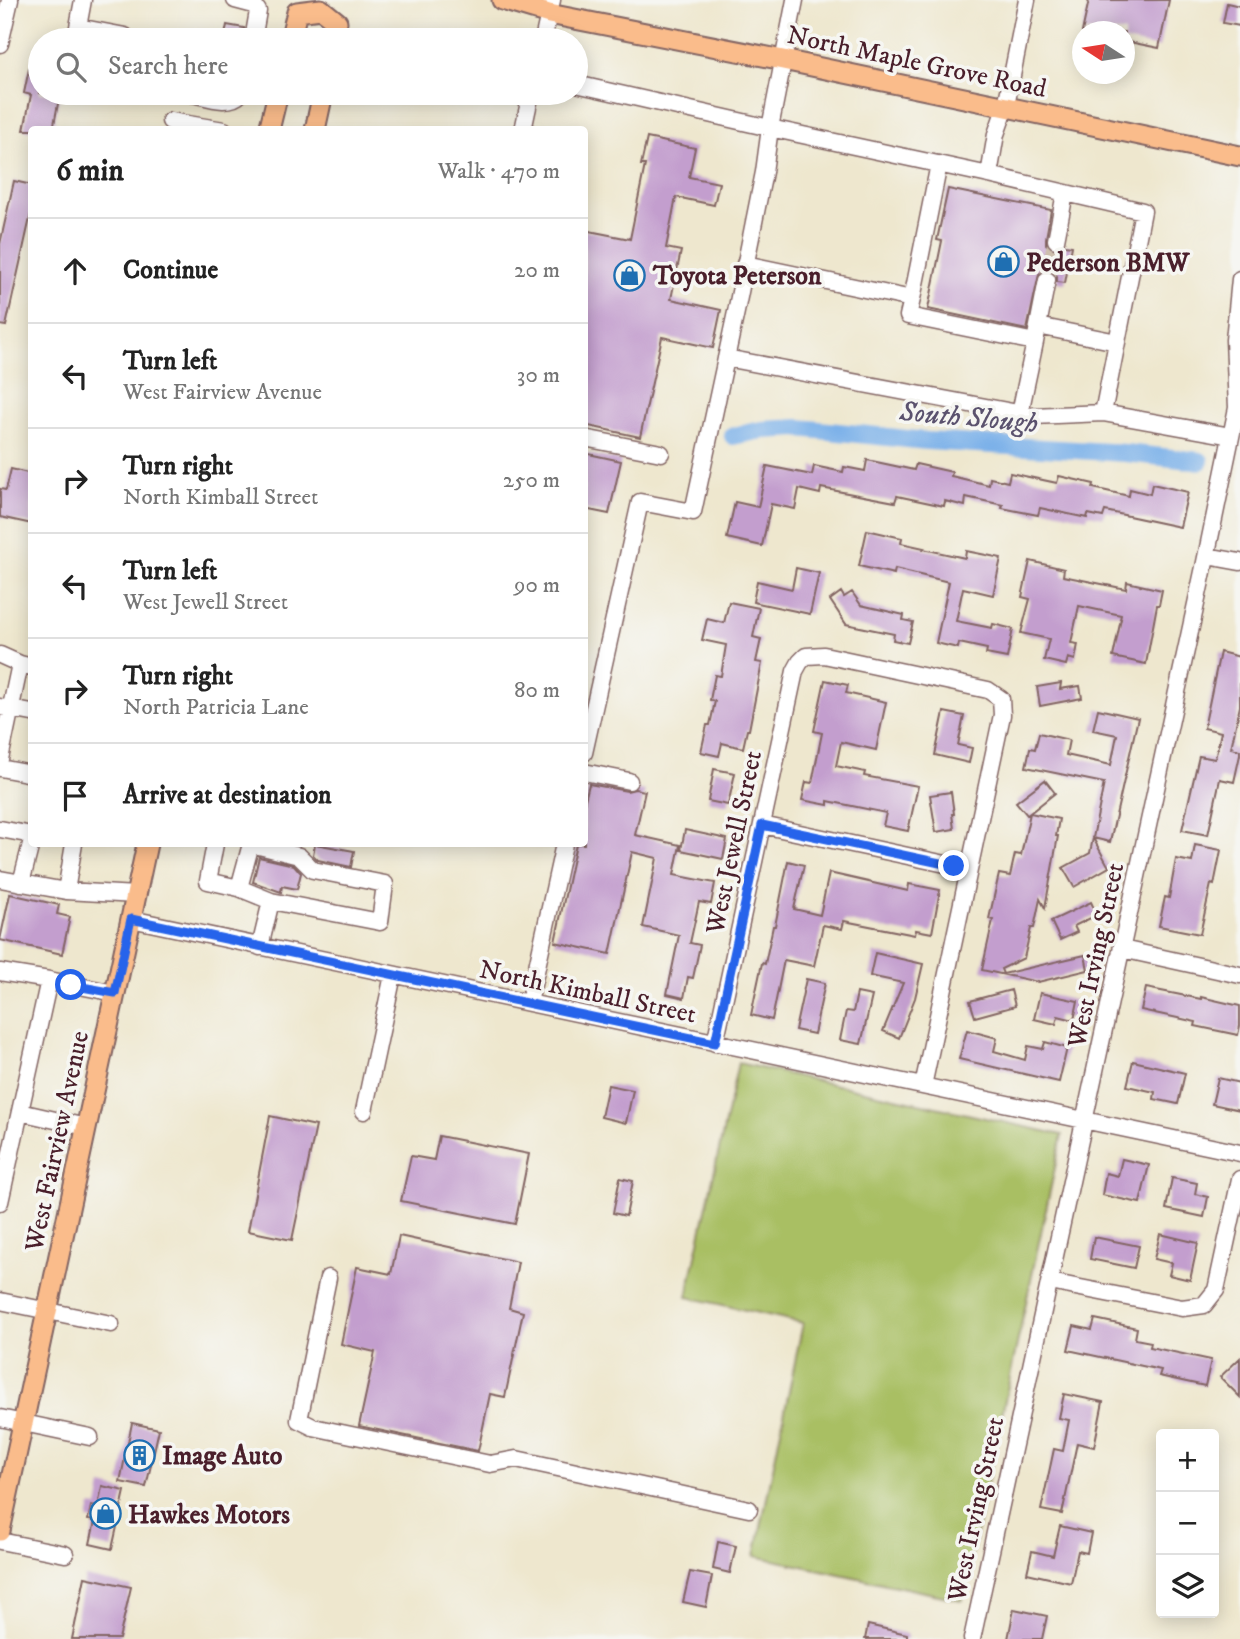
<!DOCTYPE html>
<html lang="en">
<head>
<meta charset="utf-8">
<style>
  :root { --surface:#fff; --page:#f6f6f6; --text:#222; --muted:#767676; --line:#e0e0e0 }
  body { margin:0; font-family:"IM FELL DW Pica",serif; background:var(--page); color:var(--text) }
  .controls { position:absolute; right:21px; bottom:21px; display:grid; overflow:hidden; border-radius:7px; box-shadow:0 4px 18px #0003 }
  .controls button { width:63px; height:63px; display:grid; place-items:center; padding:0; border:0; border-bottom:2px solid var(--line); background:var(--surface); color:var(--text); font:35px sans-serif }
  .compass { position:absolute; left:1072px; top:21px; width:63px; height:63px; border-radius:50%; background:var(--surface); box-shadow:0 4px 18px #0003; rotate:282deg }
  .stop { position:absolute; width:21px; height:21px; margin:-16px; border:5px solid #2563eb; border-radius:50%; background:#fff }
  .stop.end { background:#2563eb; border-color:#fff; box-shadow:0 2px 7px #0008 }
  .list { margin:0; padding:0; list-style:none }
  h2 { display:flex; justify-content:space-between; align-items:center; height:91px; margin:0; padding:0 28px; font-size:30px }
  h2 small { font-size:23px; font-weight:400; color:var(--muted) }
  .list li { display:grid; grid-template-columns:46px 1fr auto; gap:21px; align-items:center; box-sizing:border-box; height:105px; padding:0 28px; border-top:2px solid var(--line) }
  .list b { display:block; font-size:26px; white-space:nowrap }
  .list p { margin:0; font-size:23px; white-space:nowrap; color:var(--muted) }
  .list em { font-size:23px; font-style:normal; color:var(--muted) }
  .icon { flex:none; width:38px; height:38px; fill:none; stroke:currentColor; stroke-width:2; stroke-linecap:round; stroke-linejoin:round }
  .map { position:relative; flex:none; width:1240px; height:1639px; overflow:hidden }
  .search { position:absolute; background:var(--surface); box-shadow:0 4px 18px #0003; left:28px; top:28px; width:560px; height:77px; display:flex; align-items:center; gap:18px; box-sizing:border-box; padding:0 24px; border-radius:38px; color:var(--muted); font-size:26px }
  .panel { position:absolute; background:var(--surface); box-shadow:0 4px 18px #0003; left:28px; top:126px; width:560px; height:721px; border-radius:7px }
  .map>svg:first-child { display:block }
</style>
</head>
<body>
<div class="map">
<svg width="1240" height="1639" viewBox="0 0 1240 1639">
  <rect width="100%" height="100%" fill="#f6f6f2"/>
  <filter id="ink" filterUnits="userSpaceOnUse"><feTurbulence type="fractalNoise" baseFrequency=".0143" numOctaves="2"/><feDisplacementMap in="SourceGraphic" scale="14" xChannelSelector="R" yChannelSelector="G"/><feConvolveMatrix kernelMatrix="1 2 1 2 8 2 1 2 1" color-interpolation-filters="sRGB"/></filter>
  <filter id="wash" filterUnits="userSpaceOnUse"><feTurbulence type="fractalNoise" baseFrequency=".00686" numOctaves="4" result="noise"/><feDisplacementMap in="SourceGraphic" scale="28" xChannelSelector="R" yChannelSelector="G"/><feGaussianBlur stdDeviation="1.57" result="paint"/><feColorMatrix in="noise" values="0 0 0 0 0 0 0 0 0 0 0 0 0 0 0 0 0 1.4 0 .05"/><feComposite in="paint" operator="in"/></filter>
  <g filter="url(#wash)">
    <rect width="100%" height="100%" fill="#eee7ce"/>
    <path fill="#a9bf64" stroke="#7a6f48" stroke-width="2" d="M738,1063L1062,1135L962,1600L755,1556L803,1323L687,1297Z"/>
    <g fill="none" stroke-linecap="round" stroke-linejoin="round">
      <path stroke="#7bb1e9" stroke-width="18" d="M733,436L762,430L799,428L927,441L1125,453L1200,461"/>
    </g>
    <g id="blocks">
      <path fill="#c39ece" d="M1089,0H1169L1159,48L1124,41V32H1082Z
        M1227,3L1240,6V26L1223,23Z
        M227,25L244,28L243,40H224Z
        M29,69L40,72V93H60L53,130H24L31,95L24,93Z
        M647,138L695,148L689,177L719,183L714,205L676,197L666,248L681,251L671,299L721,310L713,348L662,337L640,437L584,425V230L630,239L645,165H641Z
        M14,181L32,185V209L6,326L0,325V244Z
        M948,189L1051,210L1046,238V244L1050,248L1055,250H1060L1065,245L1072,246L1065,283L1057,282V276L1050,270H1044L1039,274L1027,330L928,309L942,241L937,240Z
        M584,453L621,461L609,514L584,509Z
        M867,460L914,470L916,464L952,472L951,476L989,485L990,478L1008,482L1010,473L1057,483L1059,476L1094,484L1093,488L1129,496L1130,489L1150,494L1152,484L1188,492L1180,527L1105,511L1103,517L1088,514L1087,518L1040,508L1038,515L1002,508L1003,505L966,497L965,506L945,501L944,506L897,496L895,502L821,488L820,494L799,489L795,509L771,504L762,546L727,538L735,502L758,507L767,466L812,475L814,466L843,472L844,467L865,471Z
        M11,469L32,474V524L0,517V489L6,490Z
        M867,530L902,538L901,543L924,548L923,549L965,558L966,551L1001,558L993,595L963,588L956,621L992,628L993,624L1013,629L1007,658L986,654L987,649L959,643L958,648L936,643L949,582L895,569L894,574L859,566Z
        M1030,561L1064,569L1063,576L1126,589L1127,582L1162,590L1159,605H1157L1146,664L1113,657L1121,619H1120L1121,615L1079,606L1071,643L1078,644L1075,660L1068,658L1066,665L1044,660L1049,639L1021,633L1030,599L1022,597Z
        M796,568L819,573L810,614L753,602L757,581L792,589Z
        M841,592L844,597L852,592L861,605L904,615L903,620L913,622L908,643L893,640L894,634L846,624L830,600Z
        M729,602L759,608L753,637L761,639L756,662L762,663L749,730H747L743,748L722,743L719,756L701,752L707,725H710L715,701L710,700L715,675L721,676L726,645L702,640L707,619L724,623Z
        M1220,652L1240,657V706L1231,748L1240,750V755L1234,782L1220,779L1208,835L1182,830L1199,756L1215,759L1221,732L1204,728Z
        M825,680L848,685L846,693L886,702L876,750L841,742L836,766L865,772L864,776L918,786L908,831L883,826L886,813L828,801V805L802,800L806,782L812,783L822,733L814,731Z
        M1061,683L1060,689L1080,686L1082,698L1040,706L1037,687Z
        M1098,709L1138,718L1110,842L1093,838L1109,867L1074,887L1063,868L1090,853L1104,783L1026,767L1030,748L1035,749L1039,733L1069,740L1066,755L1111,765L1117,735L1093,730Z
        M944,712L964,716L958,745L972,748L969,763L935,755Z
        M714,769L735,773L728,805L708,801Z
        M1045,780L1055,793L1030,813L1059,819L1056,836H1058L1045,908L1040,899L1034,928H1031L1024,958L1001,969L1003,974L1085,955L1088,970L1038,982L982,970L993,920L989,919L999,874L1010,876L1015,854L1021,855L1030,813L1027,815L1016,802Z
        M589,784L627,791L635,789L645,791L635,835L680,845L674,875L715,883L711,904L699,902L690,943L700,945L693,978L688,977L684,998L667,994L679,935L643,927L657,858L632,852L610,954L555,942L576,844H584V804Z
        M951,792L954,814H952L954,829L936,832L930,795Z
        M685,830L727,839L723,859L681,850Z
        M315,844L354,851L351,867L318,860L313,855Z
        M1195,845L1221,850L1214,885L1211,884L1200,934L1159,926L1165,897L1169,898L1176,859L1192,862Z
        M259,857L294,865L301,873L297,889L282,886L281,892L253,882Z
        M788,861L804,865L794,909L820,915L829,873L908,891L909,884L940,890L932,933L916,930L915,935L844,921L842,929L823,925L814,966L784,960L772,1020L751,1015L762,963L765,964L773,926H775Z
        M10,894L59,905L57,914L70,917L62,954L0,940Z
        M1091,902L1097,915L1074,926L1077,932L1060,940L1051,921Z
        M875,953L923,964L915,998L899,1038L883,1031L903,983L870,976Z
        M806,979L825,983L814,1034L795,1030Z
        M1146,988L1201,999V997L1240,1006V1026L1238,1035L1195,1026L1196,1022L1141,1010Z
        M1011,990L1015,1006L975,1017L970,1001Z
        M857,993L872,996L861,1044L840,1040L846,1011L853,1012Z
        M1040,993L1078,1001L1074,1020L1058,1016L1056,1024L1034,1019Z
        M967,1030L997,1038L994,1051L1025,1060L1028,1046L1043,1049L1045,1042L1067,1048L1059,1082L959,1059Z
        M1133,1061L1185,1073L1178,1104L1154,1099L1155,1092L1127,1086Z
        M1218,1078L1240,1083V1110L1212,1104Z
        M608,1085L633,1090L626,1123L601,1117Z
        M270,1116L316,1126L292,1240L248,1231Z
        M439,1136L529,1154L515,1224L401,1201L411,1156L434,1160Z
        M1122,1159L1149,1165L1140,1203L1102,1195L1106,1173L1118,1176Z
        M620,1178L633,1181L626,1216L613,1213Z
        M1172,1178L1197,1183L1195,1194L1208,1197L1204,1217L1166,1209Z
        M1160,1234L1198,1243L1190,1280L1169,1275L1172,1263L1154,1259Z
        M399,1236L518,1262L509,1308L523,1312L505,1397L490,1394L478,1451L359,1426L375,1352L341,1344L357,1267L391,1274Z
        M1094,1237L1139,1246L1134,1268L1090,1259Z
        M1095,1319L1137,1328L1135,1339L1151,1342L1150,1347L1211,1360L1205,1386L1159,1376L1161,1370L1068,1350L1074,1326L1092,1330Z
        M1240,1358V1397L1220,1377Z
        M1064,1394L1103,1402L1094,1447L1077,1443L1062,1514L1041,1510L1054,1449L1063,1451L1069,1420L1059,1418Z
        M132,1423L159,1429L146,1487L120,1482Z
        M102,1486L125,1491L112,1549L90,1544L95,1521L88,1520L91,1506L98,1507Z
        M1060,1526L1091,1533L1087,1553L1078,1551L1071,1583L1027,1573L1032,1551L1053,1556Z
        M718,1542L736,1546L730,1573L713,1569Z
        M690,1572L712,1576L706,1607L683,1602Z
        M85,1577L131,1587L119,1639H72Z
        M1014,1609L1047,1616L1042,1639H1008Z
        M868,1625L907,1634V1639H865Z"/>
    </g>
  </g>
  <g filter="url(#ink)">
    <use href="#blocks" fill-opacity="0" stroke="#836564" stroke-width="2"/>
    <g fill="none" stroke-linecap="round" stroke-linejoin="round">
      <path stroke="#cdbfad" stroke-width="16" stroke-dasharray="16 8" stroke-linecap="butt" d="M1047,280L1056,240"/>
      <defs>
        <path id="minor" d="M83,0L78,27L125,36
          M235,0L254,5L258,11L253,40
          M795,0L770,128L989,175
          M1027,0L1006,106L996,134L989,175L1143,211L1103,413L1231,436
          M543,40L552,0
          M0,44L10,0
          M576,84L770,128L764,172L736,312L693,512L640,502L584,753
          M188,93C205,96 229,107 241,93
          M170,121L224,130
          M523,130L531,93
          M1056,240L1065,193
          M745,264L912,299L908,316L1035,342L1038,326L1117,342
          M912,299L939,164
          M1038,326L1047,280
          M726,358L1033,416L1103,413
          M1020,413L1035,342
          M584,438L661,453
          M1207,556L1240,562
          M0,655L20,664
          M0,707L32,713
          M0,759L20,664L32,667
          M0,768L32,774
          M584,772L629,781
          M762,825L969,869
          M0,829L32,835
          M215,844L208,881L239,888L251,844L299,856L313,870L385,884L380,922L271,901L260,947
          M0,879L66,891L136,895
          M21,883L32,840
          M239,888L271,901
          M66,891L74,844
          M131,919L1240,1153
          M1122,949L1240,975
          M0,972L49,980
          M529,1003L564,844
          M715,1043L795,671L800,662L806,656L824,655L988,690L1001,699L1002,715L923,1086
          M364,1111L393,975
          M20,1112L86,1127
          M0,1202L49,980L115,993
          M328,1278L299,1420L313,1427L490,1464L516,1459L749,1509
          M1050,1282L1182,1308L1204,1305L1216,1290L1240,1179
          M0,1301L111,1324
          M0,1418L90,1437
          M0,1541L65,1554
          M972,1639L1204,567L1237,408L1234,340L1240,279"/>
        <path id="major" d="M502,0L549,14L783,60L1240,156
          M290,40L297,12L321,9L337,22L334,40
          M269,130L278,93
          M315,130L323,93
          M0,1531L147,844"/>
      </defs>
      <use href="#minor" stroke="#836564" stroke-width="19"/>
      <use href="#major" stroke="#836564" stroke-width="23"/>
      <use href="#minor" stroke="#fff" stroke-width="16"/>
      <use href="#major" stroke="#fabc8b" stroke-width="19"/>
    </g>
  </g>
  <g fill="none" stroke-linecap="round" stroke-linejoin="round" filter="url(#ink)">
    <path stroke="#2563eb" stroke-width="9" d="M71,985L115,993L131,919L715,1043L762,825L954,866"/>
  </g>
  <defs>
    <symbol id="shop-ring" viewBox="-11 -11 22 22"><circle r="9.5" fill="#f6f6f2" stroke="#1f6fb2" stroke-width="1.5"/><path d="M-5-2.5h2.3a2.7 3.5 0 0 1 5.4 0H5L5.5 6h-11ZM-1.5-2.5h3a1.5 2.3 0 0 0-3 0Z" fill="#1f6fb2"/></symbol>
    <symbol id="building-ring" viewBox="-11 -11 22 22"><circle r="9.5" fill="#f6f6f2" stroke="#1f6fb2" stroke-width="1.5"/><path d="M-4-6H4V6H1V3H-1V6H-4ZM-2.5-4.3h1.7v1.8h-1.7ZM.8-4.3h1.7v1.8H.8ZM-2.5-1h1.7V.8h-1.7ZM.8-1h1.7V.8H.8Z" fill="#1f6fb2"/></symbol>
  </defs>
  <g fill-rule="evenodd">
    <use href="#shop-ring" x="986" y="244" width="35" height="35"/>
    <use href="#shop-ring" x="612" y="258" width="35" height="35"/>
    <use href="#building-ring" x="122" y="1438" width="35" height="35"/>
    <use href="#shop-ring" x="88" y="1496" width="35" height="35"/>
  </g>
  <g text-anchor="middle" stroke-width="7" stroke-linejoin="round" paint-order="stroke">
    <g font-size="26" fill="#4a1f2b" stroke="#f6f6f2">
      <text transform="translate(917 61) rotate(12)" y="9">North Maple Grove Road</text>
      <text transform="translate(733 842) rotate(-78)" y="9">West Jewell Street</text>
      <text transform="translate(1095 955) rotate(-78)" y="9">West Irving Street</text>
      <text transform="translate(588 991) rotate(12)" y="9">North Kimball Street</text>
      <text transform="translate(56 1141) rotate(-78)" y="9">West Fairview Avenue</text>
      <text transform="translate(975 1509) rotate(-78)" y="9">West Irving Street</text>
    </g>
    <g font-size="26" font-weight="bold" fill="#4a1f2b" stroke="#f6f6f2" text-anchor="start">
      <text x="1026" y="271">Pederson BMW</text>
      <text x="653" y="284">Toyota Peterson</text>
      <text x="162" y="1464">Image Auto</text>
      <text x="128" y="1523">Hawkes Motors</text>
    </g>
    <g font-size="28" font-style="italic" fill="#5b526e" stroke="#f6f6f2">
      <text transform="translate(969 416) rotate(5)" y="10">South Slough</text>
    </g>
  </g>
</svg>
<div class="controls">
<button>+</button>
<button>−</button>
<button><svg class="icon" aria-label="layers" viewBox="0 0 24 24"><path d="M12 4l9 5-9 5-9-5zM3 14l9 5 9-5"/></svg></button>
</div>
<svg class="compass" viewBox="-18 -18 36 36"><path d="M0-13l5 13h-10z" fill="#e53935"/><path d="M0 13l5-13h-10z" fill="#767676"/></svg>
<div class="stop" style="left:71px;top:985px"></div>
<div class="stop end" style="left:954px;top:866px"></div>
<div class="search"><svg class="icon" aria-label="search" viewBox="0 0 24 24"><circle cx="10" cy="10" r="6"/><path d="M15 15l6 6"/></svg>Search here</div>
<section class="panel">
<h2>6 min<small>Walk · 470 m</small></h2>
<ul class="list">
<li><svg class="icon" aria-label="ahead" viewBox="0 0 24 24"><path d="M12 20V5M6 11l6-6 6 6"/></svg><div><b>Continue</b></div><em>20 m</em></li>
<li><svg class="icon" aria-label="left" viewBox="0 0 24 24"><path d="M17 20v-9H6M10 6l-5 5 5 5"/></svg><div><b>Turn left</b><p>West Fairview Avenue</p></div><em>30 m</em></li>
<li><svg class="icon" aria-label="right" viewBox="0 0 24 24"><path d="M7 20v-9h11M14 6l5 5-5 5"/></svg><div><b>Turn right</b><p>North Kimball Street</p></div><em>250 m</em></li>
<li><svg class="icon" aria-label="left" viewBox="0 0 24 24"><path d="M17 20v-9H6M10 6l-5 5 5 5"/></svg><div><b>Turn left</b><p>West Jewell Street</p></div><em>90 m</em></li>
<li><svg class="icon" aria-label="right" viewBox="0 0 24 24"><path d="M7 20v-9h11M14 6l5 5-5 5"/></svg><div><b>Turn right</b><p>North Patricia Lane</p></div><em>80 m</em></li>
<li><svg class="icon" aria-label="arrive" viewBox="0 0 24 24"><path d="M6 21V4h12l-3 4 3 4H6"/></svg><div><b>Arrive at destination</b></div></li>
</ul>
</section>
</div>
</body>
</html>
